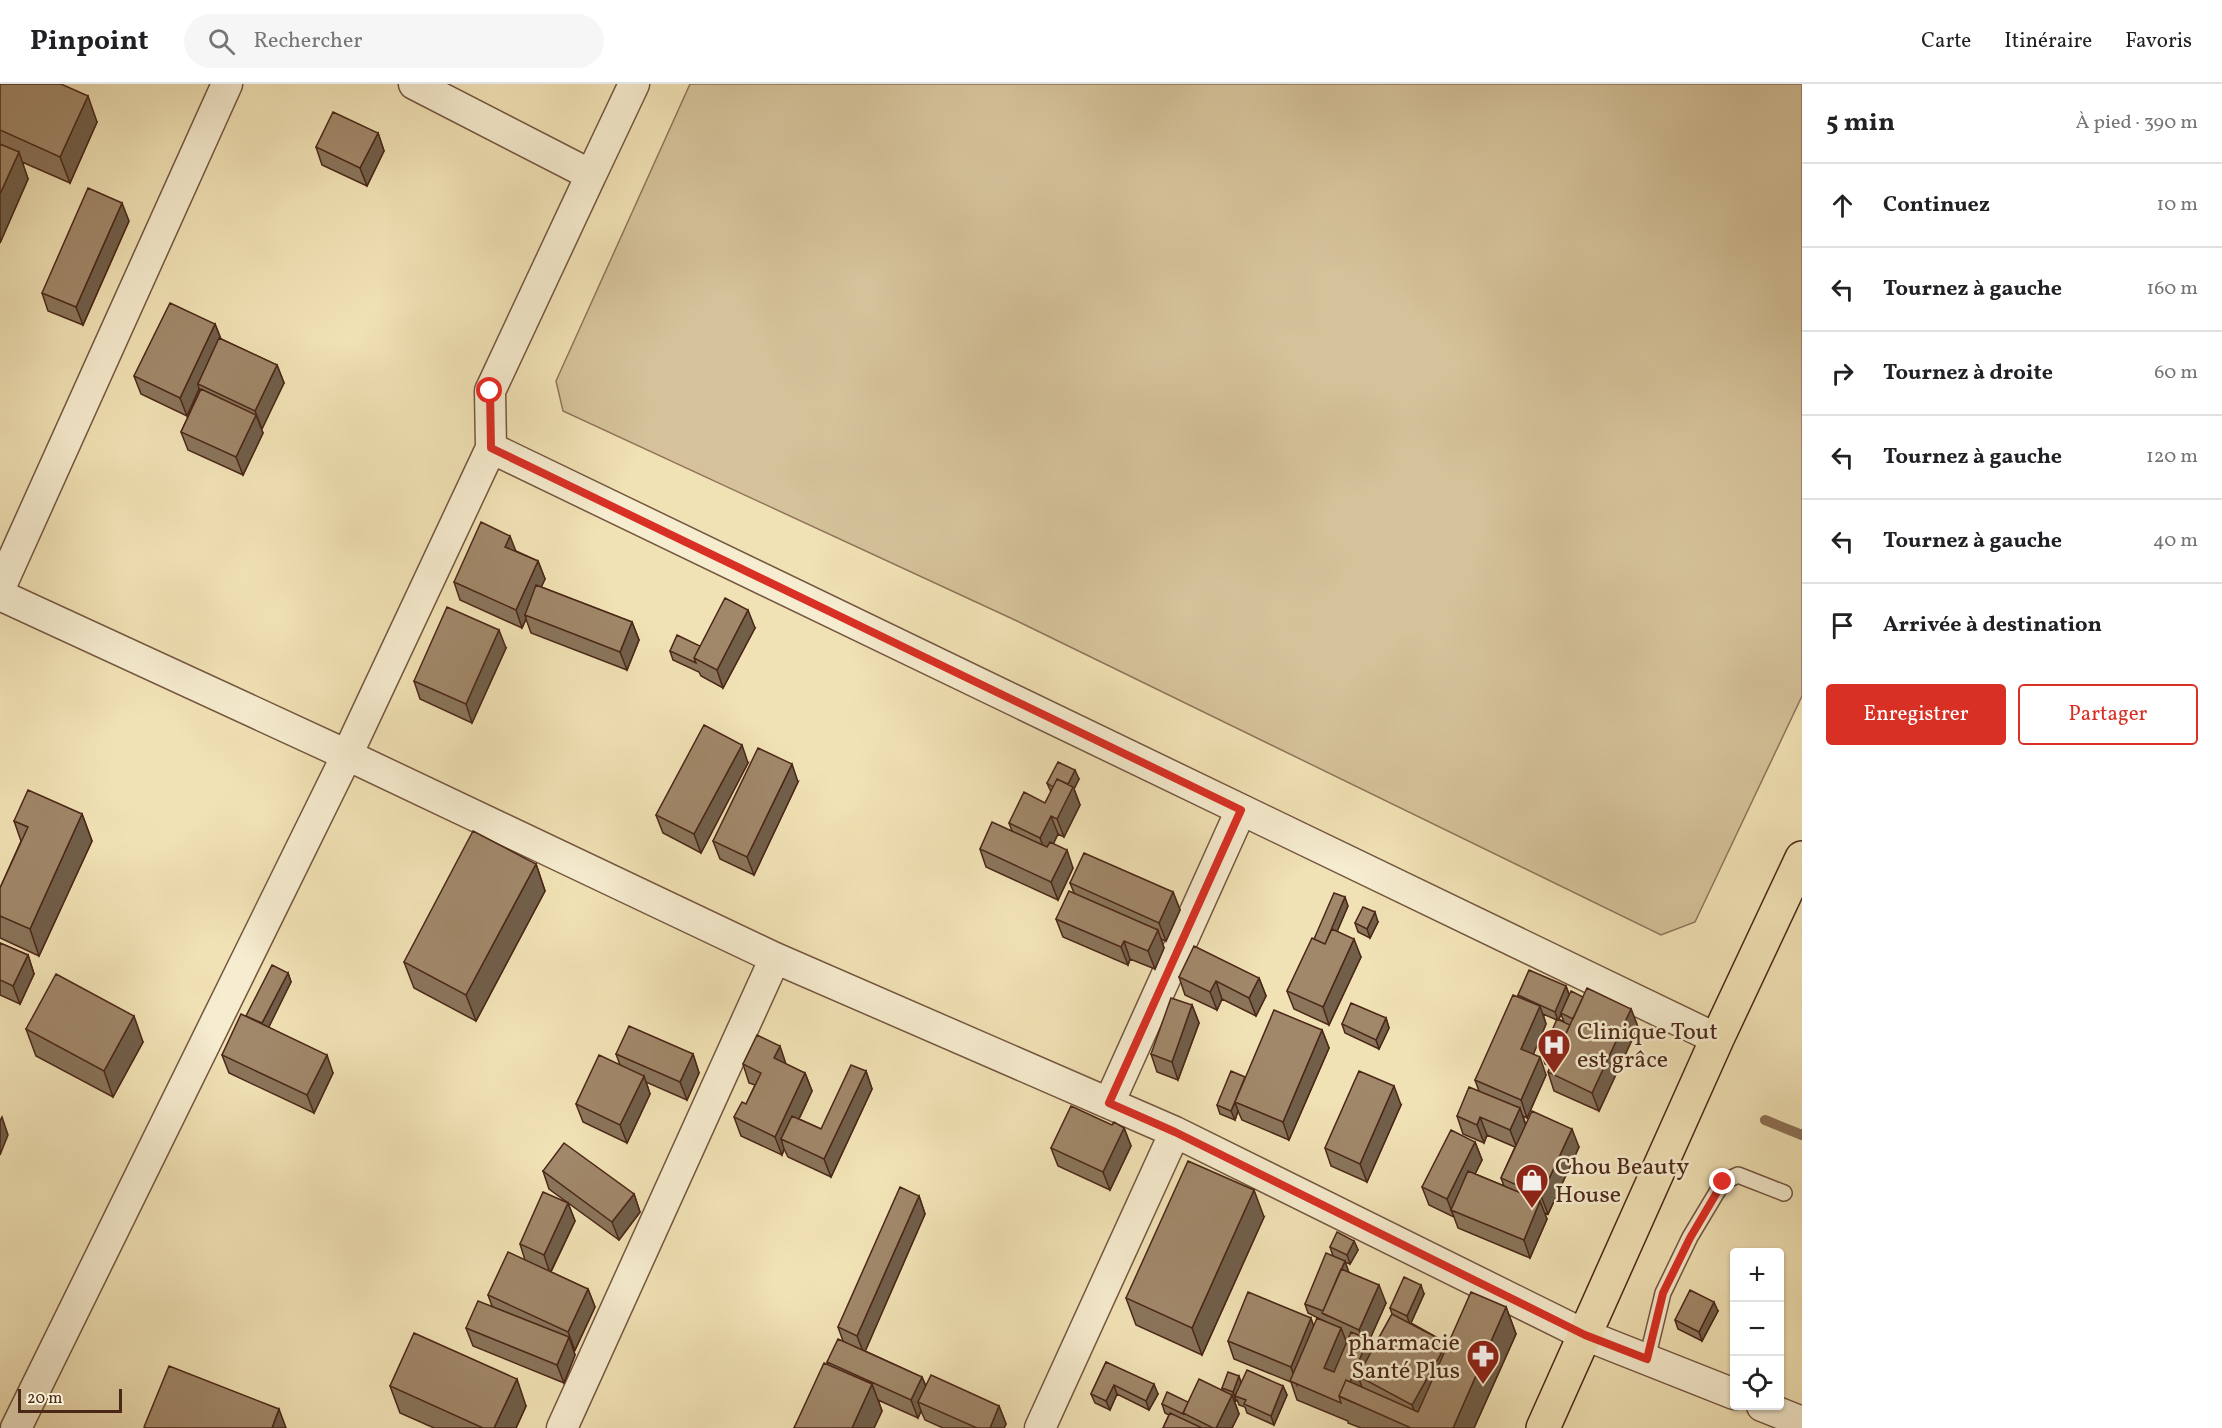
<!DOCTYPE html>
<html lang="fr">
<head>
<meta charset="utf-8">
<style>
  :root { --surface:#fff; --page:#f6f6f6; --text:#202124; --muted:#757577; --line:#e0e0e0; --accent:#d93025 }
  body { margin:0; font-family:Vollkorn,serif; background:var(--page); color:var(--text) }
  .controls { position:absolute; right:18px; bottom:18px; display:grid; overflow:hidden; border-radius:6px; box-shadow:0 2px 4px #0004 }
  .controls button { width:54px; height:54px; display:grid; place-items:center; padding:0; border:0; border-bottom:2px solid var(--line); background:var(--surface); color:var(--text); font:30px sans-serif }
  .scale { position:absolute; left:18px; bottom:15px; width:104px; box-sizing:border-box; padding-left:6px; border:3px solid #4b2718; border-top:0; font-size:16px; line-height:21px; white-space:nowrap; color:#4b2718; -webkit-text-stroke:4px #f6eccf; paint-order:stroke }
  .stop { position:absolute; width:18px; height:18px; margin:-14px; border:4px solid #d93025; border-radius:50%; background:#fff }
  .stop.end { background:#d93025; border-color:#fff; box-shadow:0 2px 6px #0008 }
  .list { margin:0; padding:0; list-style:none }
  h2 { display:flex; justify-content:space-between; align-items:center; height:78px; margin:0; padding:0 24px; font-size:26px }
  h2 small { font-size:20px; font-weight:400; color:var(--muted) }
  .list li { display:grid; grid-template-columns:39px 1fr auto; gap:18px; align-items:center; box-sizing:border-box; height:84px; padding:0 24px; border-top:2px solid var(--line) }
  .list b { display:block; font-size:22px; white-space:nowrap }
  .list em { font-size:20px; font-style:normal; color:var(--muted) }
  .actions { display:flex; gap:12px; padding:18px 24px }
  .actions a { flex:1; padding:14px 0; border:2px solid var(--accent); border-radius:6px; text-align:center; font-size:21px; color:var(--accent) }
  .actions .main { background:var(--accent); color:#fff }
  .icon { flex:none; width:33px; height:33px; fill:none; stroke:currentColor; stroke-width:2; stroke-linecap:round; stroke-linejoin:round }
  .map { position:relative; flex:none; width:1802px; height:1344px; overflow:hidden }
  header { display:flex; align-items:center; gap:36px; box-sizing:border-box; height:84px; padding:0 30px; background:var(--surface); border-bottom:2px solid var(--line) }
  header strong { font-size:28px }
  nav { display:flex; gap:33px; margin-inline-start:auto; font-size:21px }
  .search { width:420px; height:54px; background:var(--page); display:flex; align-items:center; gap:15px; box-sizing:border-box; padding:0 21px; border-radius:33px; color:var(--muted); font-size:22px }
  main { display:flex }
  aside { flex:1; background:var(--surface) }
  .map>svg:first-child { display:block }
</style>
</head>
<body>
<header>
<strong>Pinpoint</strong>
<div class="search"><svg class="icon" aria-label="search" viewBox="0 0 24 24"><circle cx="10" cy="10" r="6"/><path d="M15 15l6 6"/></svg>Rechercher</div>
<nav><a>Carte</a><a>Itinéraire</a><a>Favoris</a></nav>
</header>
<main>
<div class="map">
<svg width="1802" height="1344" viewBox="0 0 1802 1344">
  <rect width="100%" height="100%" fill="#f1e2b5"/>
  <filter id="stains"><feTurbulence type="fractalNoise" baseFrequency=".00333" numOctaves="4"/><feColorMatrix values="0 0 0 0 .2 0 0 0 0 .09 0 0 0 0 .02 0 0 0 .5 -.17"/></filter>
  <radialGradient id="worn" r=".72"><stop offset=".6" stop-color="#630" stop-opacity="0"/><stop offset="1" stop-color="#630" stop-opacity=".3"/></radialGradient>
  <path fill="#d5c29a" stroke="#907459" stroke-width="1.5" d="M690,0H1802V612L1695,838L1661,851L1017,537L563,327L556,297Z"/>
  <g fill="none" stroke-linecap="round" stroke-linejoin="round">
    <path stroke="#8d7156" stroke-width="10" d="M1765,1036L1802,1051"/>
    <defs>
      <path id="service" d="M1647,1275L1663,1209L1690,1153L1723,1098L1738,1091L1784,1109"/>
      <path id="minor" d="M414,0L591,91L490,307L491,364L1717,955
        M591,91L634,0
        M0,504L227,0
        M0,511L347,671L775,874L1175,1048L1585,1251L1734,1310
        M1109,1019L1241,726
        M1762,1322L1802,1338
        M16,1344L347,671L491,364
        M562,1344L775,874
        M1040,1344L1175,1048"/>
      <path id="primary" d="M1543,1344L1717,955L1802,774"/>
    </defs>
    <use href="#service" stroke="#74563f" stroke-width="18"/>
    <use href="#minor" stroke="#74563f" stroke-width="33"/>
    <use href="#primary" stroke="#4b2718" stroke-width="36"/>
    <use href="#service" stroke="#f6eccf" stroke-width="15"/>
    <use href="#minor" stroke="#f6eccf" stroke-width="30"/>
    <use href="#primary" stroke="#f1e2b5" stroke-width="33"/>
  </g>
  <path fill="#8a755b" stroke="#4b2718" stroke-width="1.5" fill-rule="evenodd" d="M0,0L97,38L70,99L22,78L28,95L0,159Z
    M378,49L384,67L367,102L322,81L316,63Z
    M129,137L83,241L48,227L42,209Z
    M215,240L221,255L277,281L284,299L261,345L263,349L243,391L188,366L181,348L200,307L199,305L187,332L141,310L134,292Z
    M516,467L538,477L545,495L541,503L632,538L639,556L627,586L531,549L526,535L522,544L460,516L454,498Z
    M755,544L723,604L701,592L699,588L673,576L670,567L700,562Z
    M506,564L472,639L420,615L414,597Z
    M748,679L701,769L663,749L656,731Z
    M1079,695L1074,705L1080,721L1064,753L1058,750L1053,760L1073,784L1058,816L986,783L980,765L1012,747L1009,739L1045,719L1051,708L1047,699Z
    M798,698L754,791L720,775L713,757Z
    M82,730L92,757L39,872L0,854V804L21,757L14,737Z
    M536,780L545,807L476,937L414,904L404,878Z
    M1070,799L1173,808L1180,826L1166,857L1161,855L1164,864L1155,885L1130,875L1128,881L1063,853L1056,835L1074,809Z
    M1348,822L1337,847L1361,873L1329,941L1294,925L1287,907L1314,855Z
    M1378,838L1370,854L1358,848L1355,839Z
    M0,859L28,871L34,890L20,920L0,911Z
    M288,889L291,898L268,943L333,989L314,1029L229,989L222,971L246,933Z
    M1179,893L1259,894L1266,912L1256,932L1222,915L1217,926L1185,911Z
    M1566,902L1569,910L1583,913L1631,925L1638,943L1599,1027L1554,1007L1548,988L1551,982L1545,980L1542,970L1557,936L1543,930L1546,940L1533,970L1546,991L1527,1034L1523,1032L1526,1041L1579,1063L1548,1130L1544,1129L1547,1135L1530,1174L1458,1144L1454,1133L1429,1121L1422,1103L1475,1058L1482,1076L1475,1090L1504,1102L1501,1094L1515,1063L1487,1051L1484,1059L1463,1050L1457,1032L1479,1007L1475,996L1518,913V911ZM1561,930L1564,938L1559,935Z
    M1192,921L1199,939L1178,996L1157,988L1151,970Z
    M1386,934L1389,944L1379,965L1345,949L1342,940Z
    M26,945L143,958L113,1013L36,972Z
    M1322,946L1329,964L1289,1056L1242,1036L1238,1027L1235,1036L1220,1030L1217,1021L1245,993Z
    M616,970H693L699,989L687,1016L646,998L650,1010L627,1059L583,1038L576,1020L620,981Z
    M743,980H786L805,989L812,1007L799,1035L821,1045L866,987L872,1005L831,1093L788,1073L784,1065L782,1071L741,1052L734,1033L746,1020L755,1001L749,999Z
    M1401,1021L1367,1098L1331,1082L1325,1064Z
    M1112,1041L1124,1044L1131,1062L1110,1106L1058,1082L1051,1064Z
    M543,1087L634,1110L640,1128L619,1156L549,1105Z
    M919,1112L925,1130L865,1267L922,1293L926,1302L999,1322L1006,1340L1004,1344H943L925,1336L921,1327L918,1334L878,1316L882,1327L874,1344H794L828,1280L827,1278L843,1257L838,1243Z
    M568,1119L575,1137L551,1188L588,1205L595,1223L575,1266L573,1265L575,1271L564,1299L473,1262L466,1244L492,1222L488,1211L525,1176L520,1160Z
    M1264,1133L1202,1271L1136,1241L1126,1214Z
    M1354,1157L1358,1166L1350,1180L1345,1178L1348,1186V1187L1386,1219L1369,1257L1372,1266L1392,1230L1390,1224L1424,1210L1411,1239L1447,1259L1448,1261L1506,1223L1516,1250L1474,1344H1361L1348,1339V1337L1297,1316L1291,1298L1234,1275L1228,1257L1314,1242L1324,1237L1308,1229L1305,1220L1333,1172L1330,1163Z
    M1718,1227L1702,1257L1678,1245L1675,1236Z
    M1106,1278L1158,1310L1149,1326L1117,1310L1110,1326L1095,1319L1091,1310Z
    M1241,1299L1283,1302L1287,1311L1274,1341L1247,1329L1245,1323L1239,1321L1237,1316L1236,1317L1234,1316L1239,1330L1232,1344H1163L1169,1331L1165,1329L1162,1320L1188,1318L1223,1307L1222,1304Z
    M390,1302L526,1322L516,1344H434L400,1329Z"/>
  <path fill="#715f4a" stroke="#4b2718" stroke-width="1.5" d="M88,12L97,38L70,99L60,73Z
    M378,49L384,67L367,102L360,84Z
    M19,68L28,95L0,159V110Z
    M122,119L129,137L83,241L76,223Z
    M215,240L222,258L198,300L199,305L187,332L180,314Z
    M277,281L284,299L262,345L255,327Z
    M256,331L263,349L243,391L236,373Z
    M510,452L517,470L505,463Z
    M538,477L545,495L528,532L525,531L526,535L522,544L516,526Z
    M748,526L755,544L723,604L717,586Z
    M632,538L639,556L627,586L620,568Z
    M499,546L506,564L472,639L466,620Z
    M742,661L748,679L701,769L694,750Z
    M792,680L798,698L754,791L747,773Z
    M1075,686L1079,695L1074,705L1080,721L1064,753L1057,735L1066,705Z
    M82,730L92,757L39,872L30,845Z
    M1051,732L1058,750L1047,773L1040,754Z
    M1067,766L1073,784L1058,816L1051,798Z
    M536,780L545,807L476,937L466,911Z
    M1173,808L1180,826L1166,857L1159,839Z
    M1345,813L1348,822L1328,869L1324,860Z
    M1375,828L1378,838L1370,854L1367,845Z
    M1158,846L1164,864L1155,885L1148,867Z
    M1354,855L1361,873L1329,941L1323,923Z
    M1124,857L1130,875L1128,881L1121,863Z
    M28,871L34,890L20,920L13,902Z
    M288,889L291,898L266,949L262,939Z
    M1259,894L1266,912L1256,932L1249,914Z
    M1216,897L1222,915L1217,926L1210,908Z
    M1566,902L1569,911L1558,937L1555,928Z
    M1192,921L1199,939L1178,996L1172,978Z
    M1540,922L1546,940L1528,983L1521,965Z
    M1631,925L1638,943L1599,1027L1592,1009Z
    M134,932L143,958L113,1013L104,987Z
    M1386,934L1389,944L1379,965L1376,956Z
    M1322,946L1329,964L1289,1056L1283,1038Z
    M780,962L786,980L774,974Z
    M693,970L699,989L687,1016L680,998Z
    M327,971L333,989L314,1029L307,1011Z
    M1540,973L1546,991L1527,1034L1521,1016Z
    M866,987L872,1005L831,1093L824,1075Z
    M805,989L812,1007L788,1058L781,1055L784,1065L782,1071L775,1053Z
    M644,992L650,1010L627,1059L620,1041Z
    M1394,1002L1401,1021L1367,1098L1360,1080Z
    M1235,1018L1238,1027L1235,1036L1231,1027Z
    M1520,1024L1526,1042L1517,1064L1510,1046Z
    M2,1033L8,1051L0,1071V1037Z
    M1480,1033L1487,1051L1484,1059L1477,1041Z
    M1124,1044L1131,1062L1110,1106L1103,1088Z
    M1572,1045L1579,1063L1548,1130L1541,1112Z
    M1475,1058L1482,1076L1456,1128L1451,1126L1454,1133L1447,1115Z
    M1254,1106L1264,1133L1202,1271L1192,1244Z
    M634,1110L640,1128L619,1156L612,1138Z
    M919,1112L925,1130L864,1270L857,1252Z
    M1540,1117L1547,1135L1530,1174L1524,1156Z
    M568,1119L575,1137L550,1189L544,1171Z
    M1354,1157L1358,1166L1350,1180L1347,1171Z
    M1345,1177L1348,1186L1329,1232L1324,1230Z
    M1379,1201L1386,1219L1369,1257L1375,1273L1358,1292L1362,1303L1355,1319L1343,1314L1365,1262L1359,1246Z
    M1421,1201L1424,1210L1410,1241L1407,1232Z
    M588,1205L595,1223L575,1266L568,1248Z
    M1714,1218L1718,1227L1702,1257L1699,1248Z
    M1506,1223L1516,1250L1474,1344H1453Z
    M1311,1234L1317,1252L1297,1301L1291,1283Z
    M1341,1244L1348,1262L1330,1302L1324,1284Z
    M569,1253L575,1271L564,1299L557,1281Z
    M1447,1259L1453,1277L1419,1339L1412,1321Z
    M1239,1292L1242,1301L1235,1312L1236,1317L1233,1308Z
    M922,1293L929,1311L918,1318L921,1327L918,1334L911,1316Z
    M517,1295L526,1322L516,1344H494Z
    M872,1300L882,1327L874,1344H852Z
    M1154,1300L1158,1310L1149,1326L1146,1317Z
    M1114,1301L1117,1310L1110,1326L1106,1317Z
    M1283,1302L1287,1311L1274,1341L1271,1332Z
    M1232,1311L1239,1330L1232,1344H1216Z
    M999,1322L1006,1340L1004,1344H990Z
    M279,1325L286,1344H272Z"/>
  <path fill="#a1886a" stroke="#4b2718" stroke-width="1.5" d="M0,0H61L88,12L60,73L0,46Z
    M333,28L378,49L360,84L316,63Z
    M0,60L19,68L0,110Z
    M88,104L122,119L76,223L42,209Z
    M170,219L215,240L180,314L134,292Z
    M219,254L277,281L255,327L198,300Z
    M201,305L256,331L236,373L181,348Z
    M481,438L510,452L505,463L538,477L516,526L454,498Z
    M536,501L632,538L620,568L525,531Z
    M725,514L748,526L717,586L694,574Z
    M447,523L499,546L466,620L414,597Z
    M677,551L700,562L694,574L696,579L670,567Z
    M704,641L742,661L694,750L656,731Z
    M758,664L792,680L747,773L713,757Z
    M1058,678L1075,686L1068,700L1057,695L1053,703L1047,699Z
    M1057,695L1073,703L1057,735L1051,732L1040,754L1009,739L1024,708L1045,719Z
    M28,706L82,730L30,845L0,832V804L28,743L14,737Z
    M992,738L1047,763L1050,758L1067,766L1051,798L980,765Z
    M473,747L536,780L466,911L404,878Z
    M1084,769L1173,808L1159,839L1070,799Z
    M1069,807L1158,846L1148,867L1124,857L1121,863L1056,835Z
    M1334,809L1345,813L1325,860L1314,855Z
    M1363,823L1375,828L1367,845L1355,839Z
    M1332,845L1354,855L1323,923L1287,907L1312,854L1325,860Z
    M0,859L28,871L13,902L0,896Z
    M1194,862L1259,894L1249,914L1216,897L1210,908L1179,893Z
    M272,881L288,889L262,939L246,932Z
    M1529,886L1566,902L1555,928L1518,911Z
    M56,890L134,932L104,987L26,945Z
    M1587,904L1631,925L1592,1009L1548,988Z
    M1571,907L1583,913L1573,935L1561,929Z
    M1513,911L1540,922L1521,965L1540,973L1521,1016L1475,996Z
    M1171,914L1192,921L1172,978L1151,970Z
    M1351,919L1386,934L1376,956L1342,940Z
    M1274,926L1322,946L1283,1038L1235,1018Z
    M241,930L327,971L307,1011L222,971Z
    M1557,935L1570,941L1554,976L1542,970Z
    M629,942L693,970L680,998L616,970Z
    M757,951L780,962L774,974L805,989L775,1053L734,1033L742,1018L746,1020L761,989L743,980Z
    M599,971L644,992L620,1041L576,1020Z
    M851,981L866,987L824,1075L781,1055L792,1032L821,1045Z
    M1231,987L1245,993L1231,1027L1217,1021Z
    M1359,987L1394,1002L1360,1080L1325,1064Z
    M1469,1003L1520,1024L1510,1046L1480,1033L1477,1041L1457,1032Z
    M1071,1022L1112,1041L1114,1038L1124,1044L1103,1088L1051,1064Z
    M1532,1027L1572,1045L1541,1112L1501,1094Z
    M1451,1046L1475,1058L1447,1115L1422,1103Z
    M564,1059L634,1110L612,1138L543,1087Z
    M1188,1077L1254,1106L1192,1244L1126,1214Z
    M1468,1087L1540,1117L1524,1156L1451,1126Z
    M900,1103L919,1112L857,1252L838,1243Z
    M543,1108L568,1119L544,1171L520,1160Z
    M1337,1148L1354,1157L1347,1171L1330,1163Z
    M508,1168L588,1205L568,1248L488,1211Z
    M1326,1169L1345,1177L1323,1227L1305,1220Z
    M1341,1185L1379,1201L1359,1246L1322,1229Z
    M1404,1193L1421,1201L1407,1232L1390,1224Z
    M1690,1206L1714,1218L1699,1248L1675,1236Z
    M1248,1208L1311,1234L1291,1283L1228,1257Z
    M1471,1208L1506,1223L1453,1344H1411L1339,1312L1346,1296L1418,1328Z
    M478,1217L569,1253L557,1281L466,1244Z
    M1392,1230L1447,1259L1412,1321L1358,1292Z
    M1317,1234L1341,1244L1324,1284L1334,1288L1351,1248L1368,1255L1350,1298L1346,1296L1339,1312L1341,1319L1290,1297Z
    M414,1249L517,1295L494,1344H483L390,1302Z
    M838,1255L922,1293L911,1316L827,1278Z
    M1106,1278L1154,1300L1146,1317L1114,1301L1106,1317L1091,1310Z
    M824,1279L872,1300L852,1344H794Z
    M169,1282L279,1325L272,1344H147L144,1343Z
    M1247,1286L1283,1302L1271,1332L1244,1320L1246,1316L1235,1312Z
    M1228,1288L1239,1292L1233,1308L1222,1304Z
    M931,1291L999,1322L990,1344H977L918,1318Z
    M1199,1295L1232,1311L1216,1344H1213L1183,1329Z
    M1167,1308L1188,1318L1183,1330L1162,1320Z
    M1170,1329L1202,1344H1163Z"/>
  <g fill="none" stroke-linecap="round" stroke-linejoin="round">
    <path stroke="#d93025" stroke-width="8" d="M490,307L491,364L1241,726L1109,1019L1175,1048L1585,1251L1647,1275L1663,1209L1690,1154L1723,1098"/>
  </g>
  <defs>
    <symbol id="hospital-pin" viewBox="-11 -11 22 30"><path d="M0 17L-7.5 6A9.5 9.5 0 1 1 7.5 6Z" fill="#8f2418" stroke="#f6eccf"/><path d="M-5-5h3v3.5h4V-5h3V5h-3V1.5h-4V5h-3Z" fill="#fff"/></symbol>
    <symbol id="shop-pin" viewBox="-11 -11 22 30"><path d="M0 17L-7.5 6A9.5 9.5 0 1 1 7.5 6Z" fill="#8f2418" stroke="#f6eccf"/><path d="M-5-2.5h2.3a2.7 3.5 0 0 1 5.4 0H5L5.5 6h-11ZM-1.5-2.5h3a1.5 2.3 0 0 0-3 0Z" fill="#fff"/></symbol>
    <symbol id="pharmacy-pin" viewBox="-11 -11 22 30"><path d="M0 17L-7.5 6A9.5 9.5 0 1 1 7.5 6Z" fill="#8f2418" stroke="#f6eccf"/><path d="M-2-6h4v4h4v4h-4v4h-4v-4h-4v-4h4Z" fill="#fff"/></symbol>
  </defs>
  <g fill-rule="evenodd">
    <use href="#hospital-pin" x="1535" y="942" width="38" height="52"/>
    <use href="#shop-pin" x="1513" y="1077" width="38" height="52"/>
    <use href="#pharmacy-pin" x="1464" y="1253" width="38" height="52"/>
  </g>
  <g text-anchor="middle" stroke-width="5" stroke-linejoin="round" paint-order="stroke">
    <g font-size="24" fill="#4b2718" stroke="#f6eccf" text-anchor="start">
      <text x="1577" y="955">Clinique Tout<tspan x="1577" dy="28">est grâce</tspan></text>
      <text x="1555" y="1090">Chou Beauty<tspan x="1555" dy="28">House</tspan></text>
      <text x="1460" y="1266" text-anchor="end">pharmacie<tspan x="1460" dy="28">Santé Plus</tspan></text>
    </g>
  </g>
  <rect width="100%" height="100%" filter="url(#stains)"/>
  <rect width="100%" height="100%" fill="url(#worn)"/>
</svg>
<div class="controls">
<button>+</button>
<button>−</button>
<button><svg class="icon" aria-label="locate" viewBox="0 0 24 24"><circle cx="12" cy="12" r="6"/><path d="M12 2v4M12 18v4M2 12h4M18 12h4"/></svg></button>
</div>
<div class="scale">20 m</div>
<div class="stop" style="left:490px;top:307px"></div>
<div class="stop end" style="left:1723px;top:1098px"></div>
</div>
<aside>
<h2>5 min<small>À pied · 390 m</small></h2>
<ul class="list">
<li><svg class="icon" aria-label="ahead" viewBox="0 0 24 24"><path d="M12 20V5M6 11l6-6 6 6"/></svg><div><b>Continuez</b></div><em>10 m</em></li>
<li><svg class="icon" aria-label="left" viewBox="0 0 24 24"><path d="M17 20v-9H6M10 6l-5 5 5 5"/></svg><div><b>Tournez à gauche</b></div><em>160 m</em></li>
<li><svg class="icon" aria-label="right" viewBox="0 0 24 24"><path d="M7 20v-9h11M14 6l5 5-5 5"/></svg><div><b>Tournez à droite</b></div><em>60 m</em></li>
<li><svg class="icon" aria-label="left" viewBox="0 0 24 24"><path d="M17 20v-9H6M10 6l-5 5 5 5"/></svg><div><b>Tournez à gauche</b></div><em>120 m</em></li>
<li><svg class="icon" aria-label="left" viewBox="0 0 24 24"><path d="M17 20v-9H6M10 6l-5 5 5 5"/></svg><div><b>Tournez à gauche</b></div><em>40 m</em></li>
<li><svg class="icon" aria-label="arrive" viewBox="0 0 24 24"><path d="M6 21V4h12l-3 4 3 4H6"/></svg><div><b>Arrivée à destination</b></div></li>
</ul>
<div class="actions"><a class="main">Enregistrer</a><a>Partager</a></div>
</aside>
</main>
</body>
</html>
